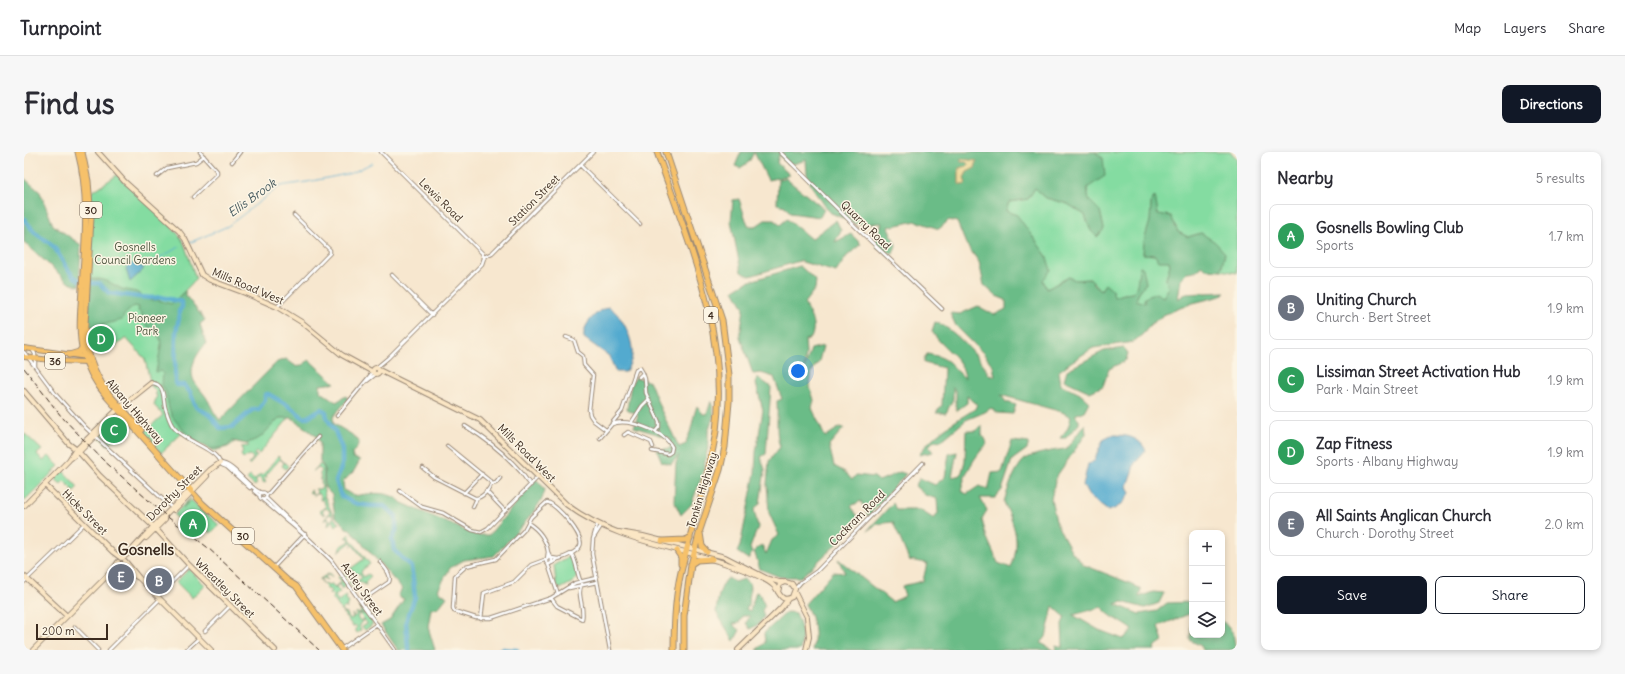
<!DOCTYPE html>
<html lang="en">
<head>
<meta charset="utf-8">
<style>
  :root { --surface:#fff; --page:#f7f7f7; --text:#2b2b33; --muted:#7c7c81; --line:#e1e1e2; --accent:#111827 }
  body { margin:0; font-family:Delius,sans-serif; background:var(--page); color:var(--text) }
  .controls { position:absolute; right:12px; bottom:12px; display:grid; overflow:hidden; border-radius:8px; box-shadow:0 2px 6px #0003 }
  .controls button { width:36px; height:36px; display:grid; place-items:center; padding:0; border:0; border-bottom:1px solid var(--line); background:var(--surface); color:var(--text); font:20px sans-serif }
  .scale { position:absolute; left:12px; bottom:10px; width:72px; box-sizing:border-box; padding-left:4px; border:2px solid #3b2a1e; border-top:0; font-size:11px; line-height:14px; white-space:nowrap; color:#3b2a1e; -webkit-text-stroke:3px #fcf5e5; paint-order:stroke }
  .you { position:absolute; left:774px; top:219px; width:14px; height:14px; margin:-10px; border:3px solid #fff; border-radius:50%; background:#1a73e8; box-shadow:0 0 0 6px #1a73e833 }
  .badge { display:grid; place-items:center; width:26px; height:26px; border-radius:50%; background:var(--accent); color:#fff; font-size:13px; font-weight:700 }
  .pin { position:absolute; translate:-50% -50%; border:2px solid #fff; box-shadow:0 1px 4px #0006 }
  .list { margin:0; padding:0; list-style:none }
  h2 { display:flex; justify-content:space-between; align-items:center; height:52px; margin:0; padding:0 16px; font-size:17px }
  h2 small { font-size:13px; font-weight:400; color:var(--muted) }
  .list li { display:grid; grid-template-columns:26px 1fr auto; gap:12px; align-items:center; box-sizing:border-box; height:64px; margin:0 8px 8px; padding:0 8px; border:1px solid var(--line); border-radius:8px }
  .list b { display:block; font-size:15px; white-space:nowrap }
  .list p { margin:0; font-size:13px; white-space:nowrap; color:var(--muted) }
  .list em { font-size:13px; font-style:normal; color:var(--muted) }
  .actions { display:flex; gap:8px; padding:12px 16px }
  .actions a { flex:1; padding:9px 0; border:1px solid var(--accent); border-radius:8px; text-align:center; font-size:14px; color:var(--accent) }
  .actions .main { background:var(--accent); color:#fff }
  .icon { flex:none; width:22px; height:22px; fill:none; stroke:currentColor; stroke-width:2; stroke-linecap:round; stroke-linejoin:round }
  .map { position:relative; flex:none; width:1213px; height:498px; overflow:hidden; border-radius:8px }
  header { display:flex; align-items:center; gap:24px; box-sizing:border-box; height:56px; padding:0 20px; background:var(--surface); border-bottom:1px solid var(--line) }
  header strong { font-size:19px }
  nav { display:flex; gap:22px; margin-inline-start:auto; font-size:14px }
  .intro { display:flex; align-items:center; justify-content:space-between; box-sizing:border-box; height:96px; padding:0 24px }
  h1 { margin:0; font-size:28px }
  .button { padding:10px 18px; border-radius:8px; background:var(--accent); color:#fff; font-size:14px; font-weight:700 }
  main { display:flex; gap:24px; padding:0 24px }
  aside { flex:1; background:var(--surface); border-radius:8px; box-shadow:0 2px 6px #0003 }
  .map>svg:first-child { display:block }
</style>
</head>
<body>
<header>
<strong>Turnpoint</strong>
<nav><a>Map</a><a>Layers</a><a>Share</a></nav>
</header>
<div class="intro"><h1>Find us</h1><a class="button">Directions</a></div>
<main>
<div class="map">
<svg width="1213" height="498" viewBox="0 0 1213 498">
  <rect width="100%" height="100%" fill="#fcf5e5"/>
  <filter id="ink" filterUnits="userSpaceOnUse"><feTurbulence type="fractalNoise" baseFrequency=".025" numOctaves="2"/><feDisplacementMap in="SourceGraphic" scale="8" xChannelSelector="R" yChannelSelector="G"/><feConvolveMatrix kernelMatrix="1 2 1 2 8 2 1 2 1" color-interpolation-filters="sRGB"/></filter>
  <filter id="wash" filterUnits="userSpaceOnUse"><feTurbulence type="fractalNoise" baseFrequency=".012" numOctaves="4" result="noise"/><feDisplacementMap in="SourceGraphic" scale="16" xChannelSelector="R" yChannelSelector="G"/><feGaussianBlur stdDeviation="0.9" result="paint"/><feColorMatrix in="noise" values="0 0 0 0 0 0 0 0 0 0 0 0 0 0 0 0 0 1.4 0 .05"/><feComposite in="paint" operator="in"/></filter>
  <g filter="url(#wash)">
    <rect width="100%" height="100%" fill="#f7e7cf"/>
    <path fill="#84dca1" stroke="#608360" d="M1071,0H1206L1213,6V121L1197,118L1201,101L1177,81L1164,85L1154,80L1147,64L1134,63L1130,45C1125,53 1128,61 1126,70C1123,82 1120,89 1119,102L1131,103L1145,109L1146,113L1142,127L1144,137L1139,145L1121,151L1112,148L1115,140L1122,131L1117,114C1113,123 1116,134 1109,141L1100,142L1090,145L1081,132L1077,138L1067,127L1051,128L1045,125L1023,137L1019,128L1022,103L1007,85L982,59L985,50L1004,47L1011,36L1022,46L1044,52L1061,63L1067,79L1073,85L1080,77L1076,59L1065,48L1063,36L1079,6Z
      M93,23L139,65L155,83L160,91L172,127L147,153L146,199L195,279L270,260L235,302L232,300L230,302V304L232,303L233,304L225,313L224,312L228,308L229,306L226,303L219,306L217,303L219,300L217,295L225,294L216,286L204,295L189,299L158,281L137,301L119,281L139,263L130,253L133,243L131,242L133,240L127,234L121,207L102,186L89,196L85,191L80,178L65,182V42Z
      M95,263L105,274L84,294L75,285L76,281Z
      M0,281L18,298L13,302L19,309L25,304L35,314L0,349Z
      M254,304L264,314L262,317L258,314L260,311L256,307L242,323L243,325L239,326L242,330L240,331L235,325L231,329L233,331L231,334L223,327L226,324L230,328L236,322L238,324Z
      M296,312L300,316C300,325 298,336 301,344L298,346L301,345L310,366L315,371L312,374L309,368L304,374L305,369L303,366L300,369L302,365L307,369L310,365L306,362L303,364L306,359L302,356L298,359L301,363L295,359L302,355L299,348H296L297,346L296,347L297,344L294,341L291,344L285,340L288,338L287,340L291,344L293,339L291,337H297L298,336L296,321L298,319L294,315L288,320Z
      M39,319L54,335L50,339L40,329L37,332L31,327Z
      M167,345L159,356L167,348L195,373L187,381L167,364L160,372L150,363Z
      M325,382L327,388L346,412L338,418L337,421L340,425L344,422L347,424L341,430L342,433H341L336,429L333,432L335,435L331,438L325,430L329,428L331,430L338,426L335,421L332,422L328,417L324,420L327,424L324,426L319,422L340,407L329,393L327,394L329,392L327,390L314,400L317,397L316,395L326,389L324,385L321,386Z
      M544,405L549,408L553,425L549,430L536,437L532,432L530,413Z
      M165,417L181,433L168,446L152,430Z
      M305,421L308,425L304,423L301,424L303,428L299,426L296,427L300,433L302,432L304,434L307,431L310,435L318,430L314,425L316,424L323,433L317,437L316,432L311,435L316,440L311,444L314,449L323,443L322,447L325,451L322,455L323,457L321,455L318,458L321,462L323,461L325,467L329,466L328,462L330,465L332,463V461L333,460L335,462L337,460L336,457L337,453L342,460L335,462L333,466L337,469L339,466L336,463L342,461L347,467L346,468L348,469V473L341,478L338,475L343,472L340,467L335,473L337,478L333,481L331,477L333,475L331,473L329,475L308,445L310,444L308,441L306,443L305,441L307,439L305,437L304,438L296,427Z"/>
    <path fill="#6bbc87" stroke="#537352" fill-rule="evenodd" d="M717,0H1071L1079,6L1081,24L1063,36L1065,48L1076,59L1080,77L1073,85L1067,79L1061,63L1044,52L1022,46L1011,36L1004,47L985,50L982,59L993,63L1022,103L1027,118L1019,128L1023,137L1045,125L1051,128L1067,127L1069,131L1077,138L1081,132L1088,138L1090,145L1100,142L1109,141C1115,134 1113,123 1116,114L1119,116L1122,131L1115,140L1112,148L1121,151L1120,146L1132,141L1139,145L1144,137L1142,127L1146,113L1145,109H1134L1131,103L1119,102L1120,89L1126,69L1127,51L1131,44L1134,62L1147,64L1154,80L1164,85L1177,81L1191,90L1201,101L1197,118L1182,117L1177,114L1173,119L1163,120L1157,126L1154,147L1161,142L1201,140L1197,144L1169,151L1141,162L1127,172L1119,182L1109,190L1069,196L1047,210L1034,220L1036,232L1056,242L1065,250L1060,259L1051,263L1055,267V272L1042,286H1036L1044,276L1047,265L1038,260L977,243L982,250L992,253L989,262L974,261L967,256L961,260L942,268L917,289C911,288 908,289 905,295L909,300L895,303C908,282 930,270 951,257L953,252L943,244V251L932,259V241L929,235V247L922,261H912L918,253L920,216L900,211V208L903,202C928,206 924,212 941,226C939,205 918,197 908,179L911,170C929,175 957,207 965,223L971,224L969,214L960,202L932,174L926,161L936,162L954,154L970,163L982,157V148L972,144L960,133L955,110L942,92L933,70L925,68L915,77L892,69L864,75L872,93L869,102L853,95L852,86L858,71L832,72L805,60L787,33L783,22L782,8L769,12L762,11L755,2L753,11L766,23L744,28L730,0L725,10L716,16L711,14Z
      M0,26L16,40L29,73L57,93L55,134L45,131L0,90Z
      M761,26L800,57L796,65L766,61L761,54L753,52L754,27Z
      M715,47L724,74H732L741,68H750L756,73L763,67L787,87L812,68L817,78L811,90L827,82L837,92L822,105L812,120L775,109L726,124L717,120L707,69L709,48Z
      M776,114L792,129L791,137L780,151C786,164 793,172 787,186L781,188L782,201L780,217L787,197L799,194L795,209L788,219L786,235L790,248L788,256L801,285L816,275L820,276L805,293L810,314L821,320L828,328L832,323L850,325L855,329L876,320L882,322L844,364L837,349L827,354L834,365V371L827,376L825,381L777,425H756L736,417L730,399L738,393L742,402L748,388L755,383L745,361L743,332L745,309L756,295C751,281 754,264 753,249L758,247L750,225L737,221L729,222L716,185L720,156L710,138L723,130Z
      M67,127H75L83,129L98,137L112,140L125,148H134L147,152L161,139L162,144L181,168L176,172L182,192C173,201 164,216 170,229C174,236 181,242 185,250C189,258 190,261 196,268L253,210L262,207L273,215L280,212L285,208L311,231L296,233V239L312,250L322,244L324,247L309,265L310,272L327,282L335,289L333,296L328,301L329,306L336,308L330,319L319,330L320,338L330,344C346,341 366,338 378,351L452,383H465L512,327L521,337C519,355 484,389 470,404L440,408L426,416L414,438L423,445L415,455L407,457L404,475L411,498H374L357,473L366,468L380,447L374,444L378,437L326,377L322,376L321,374L311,364L308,343L301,336L300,315L296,310V291L292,284L268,266H255L237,285L222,292L209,289L202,295L187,297L169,289L149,266L145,257L142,240L138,233L139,221L136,219L132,220L137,194L136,186L121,172L118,168V161L114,159L115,155L110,154L100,163L98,168L64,176Z
      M1100,196L1104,201L1102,208L1085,217L1079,234L1066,240L1040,228L1043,218L1080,199Z
      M612,225L626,230L636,256L655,295L662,292C662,286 666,283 667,277C669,269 670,262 673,254L679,262H683L687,249L690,262L684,280V295L678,324L667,353L657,363L650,349L652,311L655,303L647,312L638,310L633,298L647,296L646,286L610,275L614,263L603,257L607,232Z
      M733,225L747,235L742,302L737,305L741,318L736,351L730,358L734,375L726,396L728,401L724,407L713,400L716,394L731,321L732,300L739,258L732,232Z
      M1061,272L1062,282L1032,325L1027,347L1033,373L1048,400L1060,413L1108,432L1117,437L1115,445L1129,440L1140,441L1135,451L1121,456L1098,450L1091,452L1115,462L1133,459L1143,451L1168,450V461L1134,474L1139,489L1130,495L1131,498H1031L1032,493L1039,495L1038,472L1041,465L1029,454L1022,485L1017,491L1029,498H788C793,483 789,466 781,452L809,420L821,421L814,407L868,450L881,444L878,434L899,429L903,411L885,408L869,370L853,372L843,379L869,351L872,358H896L910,367L914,361L913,347L901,343L891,334L896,326L911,333L921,325L925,302L933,300L928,325L937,323L941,309L942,279H951L958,273V283L963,292C951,304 940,322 937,339L943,342L955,334L964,338L968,321L978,320L988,289L1005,291L1003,297L988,308L978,338L971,346H956L963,358L958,368L963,386L974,411L987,416C997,389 991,375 980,350C984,337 989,321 998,310C1004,302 1032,298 1042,297ZM1078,455C1086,466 1098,469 1109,478L1099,487L1075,478L1049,463Z
      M704,426L711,430L720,427L726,432L725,451L722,457L726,459L732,440L735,441L741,454L738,458L740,465L735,472L726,477L722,471L726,464H718L715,471L709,472L712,476L716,478L710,489L692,460C694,448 695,435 704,426Z
      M763,460L772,461C777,473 780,485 776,498H732L741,491L740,481Z
      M1198,468L1209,481L1212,498H1179L1177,494L1166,488L1167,471L1168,483H1198Z"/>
    <path fill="#eeda9e" stroke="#94825e" d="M937,7L953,9L951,16L943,20L940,26L942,32L939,33L935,32V16L943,14L944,12L942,10H937Z"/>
    <path fill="#52aacf" stroke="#466a76" d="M107,111L119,115V118L106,130L102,117L104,113Z
      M584,155C597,160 610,188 608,203C608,209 604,215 602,220H592L585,204L560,186C558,173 572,159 584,155Z
      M1089,283C1103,283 1116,285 1122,299L1111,311L1103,334L1106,341C1100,351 1095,356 1084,359L1066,345L1059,333L1064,312L1070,309L1079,288Z"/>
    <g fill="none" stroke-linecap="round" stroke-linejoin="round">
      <path stroke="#52aacf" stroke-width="1" d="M165,91L204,74L256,34L283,30L328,21L348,11
        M119,115L155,95"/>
      <path stroke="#52aacf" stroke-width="4.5" d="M0,67C5,73 9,79 15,84C19,87 26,90 30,95C43,114 47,134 75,131L85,141L115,145L130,146L137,145L158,150V155L155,159V166L152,180L151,231L153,233H160L166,240L172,255L186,263L196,276L208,275L228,258L231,257L234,258L241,248V243L244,242L265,254L280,266C287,265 291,259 298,257L302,260L303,266L311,279L318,297V313L312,329L317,344C332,354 342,354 360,354L372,364V379L368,387L370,398L387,415L389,427L391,445L382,469L384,496L385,498
        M476,498L479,497L493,498"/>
    </g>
  </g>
  <g filter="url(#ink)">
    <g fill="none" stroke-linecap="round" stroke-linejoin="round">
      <defs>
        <path id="street" d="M756,0L837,80L918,157
          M208,10L216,0
          M556,13L616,72
          M133,24L143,16L172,10L180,4
          M169,45L193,22V19L176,0
          M460,105L468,101L569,0
          M368,123L408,163
          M253,155L306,101V98L270,63
          M542,185L550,188L554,200L559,204L560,213L569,223L565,258L566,263L570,269L582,278
          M8,197L11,202V214
          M0,200L33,244L62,276L148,356
          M352,216L364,206L458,112L460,106L458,101L357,0
          M619,221L621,227L622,241L635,270V275L631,280
          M343,229L352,222
          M127,231C141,231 139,246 141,255C143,261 145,268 148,273C159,290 192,296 196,311C211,312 223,336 238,341
          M313,264L349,220
          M588,271L598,259L612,218L616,216L619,221L615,225
          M607,271L618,254L625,247
          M441,274C461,286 482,303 497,320C500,324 503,329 507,333
          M600,283L604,280L627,290L629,295
          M576,286L588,272C604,266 640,279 648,295L647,300L644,302L628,299
          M198,313L203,315L226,336
          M399,316L410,325L451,346C457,347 468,336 467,330L423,294
          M468,332L472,331L476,326
          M230,339L236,344
          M376,339L398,355L419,361L448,378L457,380L464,376L514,325
          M462,339L481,359
          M235.5 344a3.5 3.5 0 1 1 7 0a3.5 3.5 0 1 1-7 0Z
          M440,341L458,322
          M243,343L294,285
          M242,346L307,408L371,498
          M239,348L286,388
          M449,355L453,346
          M504,371C515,378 522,387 524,400
          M573,373L569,387L568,402L586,498
          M570,385L577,374
          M522 409a3 3 0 1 1 6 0a3 3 0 1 1-6 0Z
          M528,406L534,407L528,411
          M523,407L524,400L527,406
          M534,407C540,406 553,400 556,394C561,384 532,352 523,350L507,365L500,378L472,407L442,414L431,424L429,456L430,459L452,466H467L527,446L551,431L572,426
          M524,412L534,442
          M250,415L281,382
          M0,430L60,372
          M545,436L573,430
          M771,437L777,430L793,419L899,311
          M133,445L165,413
          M527,446L533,454L558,467C561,455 552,442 558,432C552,423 554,411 547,401
          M337,449L365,430C368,423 361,416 356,410
          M457,467L460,441L490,430L507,413L523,407
          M51,475L74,498
          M181,479L206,454
          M317,497L353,472
          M85,498L136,447
          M162,498L175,486"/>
        <path id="secondary" d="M74,0L101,30L155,79L161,87L178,123L186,128L221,141L253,155L279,171L318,203L349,220
          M349 219a3 3 0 1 1 6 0a3 3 0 1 1-6 0Z
          M355,218L456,268L543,353C592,389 645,393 700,411C712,415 741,425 750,434C756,440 756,451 768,445L771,437L768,432L761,430L756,432L754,440
          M0,239L45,292L53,298L76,324L132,377L165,413L251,498
          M46,307L55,300L77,278
          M21,333L89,400L97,406
          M0,354L45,308L50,300L92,259L127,231
          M150,358L183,324
          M595,380L619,384L701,405L742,426L755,430H759
          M122,386L141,367
          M98,406L105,401L127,377L186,318L196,311
          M101,409L115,426L187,498
          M98,413C105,417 108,423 115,426
          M0,424L43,464
          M771,441L783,465L785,485L782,498
          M9,498L89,418L94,410
          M714,498L757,456L764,447"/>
        <path id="primary" d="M0,196L63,205
          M0,205L36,209L63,210"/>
        <path id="highway" d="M54,0C66,44 61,91 58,136C57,158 54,179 59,200C63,216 73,233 83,245L178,351L264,429L272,434L318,498
          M58,0L64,29L67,66L61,172C60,196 70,222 84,241C94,253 107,265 117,278
          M633,0C664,90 705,181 692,279C685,327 668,372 657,420C651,445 650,472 650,498
          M642,0L698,168L705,223V250L701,295L696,318L676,378L667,413L660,464V498
          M45,203L55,200L58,196
          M676,381L678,394L683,400
          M638,389L661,388L666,386
          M653,399L657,405V412
          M667,412L673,408L688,407"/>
      </defs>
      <use href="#street" stroke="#998876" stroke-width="4.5"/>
      <use href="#secondary" stroke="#998876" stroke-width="6"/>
      <use href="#primary" stroke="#998876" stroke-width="6"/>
      <use href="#highway" stroke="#998876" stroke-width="7"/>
      <use href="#street" stroke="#fff" stroke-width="2.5"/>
      <use href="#secondary" stroke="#fbe6c4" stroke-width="4"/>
      <use href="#primary" stroke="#f6c16b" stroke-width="4"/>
      <use href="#highway" stroke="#f6c16b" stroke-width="5"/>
      <path stroke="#3b2a1e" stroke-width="1" stroke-dasharray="6 3" stroke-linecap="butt" d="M0,216L37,264L78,307L141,363L183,395L295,498"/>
    </g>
  </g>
  <g text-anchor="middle" stroke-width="3" stroke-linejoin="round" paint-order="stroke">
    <g fill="#fcf5e5" stroke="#75675a" stroke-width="1">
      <rect x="56" y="50" width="22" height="16" rx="3"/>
      <rect x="680" y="155" width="14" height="16" rx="3"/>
      <rect x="21" y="201" width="20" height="16" rx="3"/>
      <rect x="208" y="376" width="22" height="16" rx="3"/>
    </g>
    <g font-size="10" font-weight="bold" fill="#3b2a1e">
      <text x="67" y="62">30</text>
      <text x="687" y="167">4</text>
      <text x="31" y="213">36</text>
      <text x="219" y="388">30</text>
    </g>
    <g font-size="11" fill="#3b2a1e" stroke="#fcf5e5">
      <text transform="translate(417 48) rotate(45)" y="4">Lewis Road</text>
      <text transform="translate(510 48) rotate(-45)" y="4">Station Street</text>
      <text transform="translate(842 73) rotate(44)" y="4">Quarry Road</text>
      <text transform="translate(224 134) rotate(23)" y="4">Mills Road West</text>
      <text transform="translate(111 259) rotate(49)" y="4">Albany Highway</text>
      <text transform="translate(503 301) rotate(45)" y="4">Mills Road West</text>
      <text transform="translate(678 338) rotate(-73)" y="4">Tonkin Highway</text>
      <text transform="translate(150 341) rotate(-45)" y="4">Dorothy Street</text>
      <text transform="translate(61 360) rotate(45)" y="4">Hicks Street</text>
      <text transform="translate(833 366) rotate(-45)" y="4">Cockram Road</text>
      <text transform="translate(201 436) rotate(45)" y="4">Wheatley Street</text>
      <text transform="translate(338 437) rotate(54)" y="4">Astley Street</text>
    </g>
    <g font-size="11" fill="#4d563f" stroke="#fcf5e5">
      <text x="111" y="99">Gosnells<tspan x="111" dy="13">Council Gardens</tspan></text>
      <text x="123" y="170">Pioneer<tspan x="123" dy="13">Park</tspan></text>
    </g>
    <g font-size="12" font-style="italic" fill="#43575c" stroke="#fcf5e5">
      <text transform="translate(228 46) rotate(-36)" y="4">Ellis Brook</text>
    </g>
    <g font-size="15" font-weight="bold" fill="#3b2a1e" stroke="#fcf5e5">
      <text x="122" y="403">Gosnells</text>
    </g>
  </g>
</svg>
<div class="controls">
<button>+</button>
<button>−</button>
<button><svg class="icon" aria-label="layers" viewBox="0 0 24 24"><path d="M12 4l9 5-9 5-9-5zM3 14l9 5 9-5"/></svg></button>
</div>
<div class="scale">200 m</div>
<div class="you"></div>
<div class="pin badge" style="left:169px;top:372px;background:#2e9e5b">A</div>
<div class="pin badge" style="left:135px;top:429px;background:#6b7280">B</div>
<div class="pin badge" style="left:90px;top:278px;background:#2e9e5b">C</div>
<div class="pin badge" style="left:77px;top:187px;background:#2e9e5b">D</div>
<div class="pin badge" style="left:97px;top:425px;background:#6b7280">E</div>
</div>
<aside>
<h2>Nearby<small>5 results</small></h2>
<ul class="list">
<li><span class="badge" style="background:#2e9e5b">A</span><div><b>Gosnells Bowling Club</b><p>Sports</p></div><em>1.7 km</em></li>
<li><span class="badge" style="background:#6b7280">B</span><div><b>Uniting Church</b><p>Church · Bert Street</p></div><em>1.9 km</em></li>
<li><span class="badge" style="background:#2e9e5b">C</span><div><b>Lissiman Street Activation Hub</b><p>Park · Main Street</p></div><em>1.9 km</em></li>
<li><span class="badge" style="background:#2e9e5b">D</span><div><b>Zap Fitness</b><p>Sports · Albany Highway</p></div><em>1.9 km</em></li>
<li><span class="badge" style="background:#6b7280">E</span><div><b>All Saints Anglican Church</b><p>Church · Dorothy Street</p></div><em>2.0 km</em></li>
</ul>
<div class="actions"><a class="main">Save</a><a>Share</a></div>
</aside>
</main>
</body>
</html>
